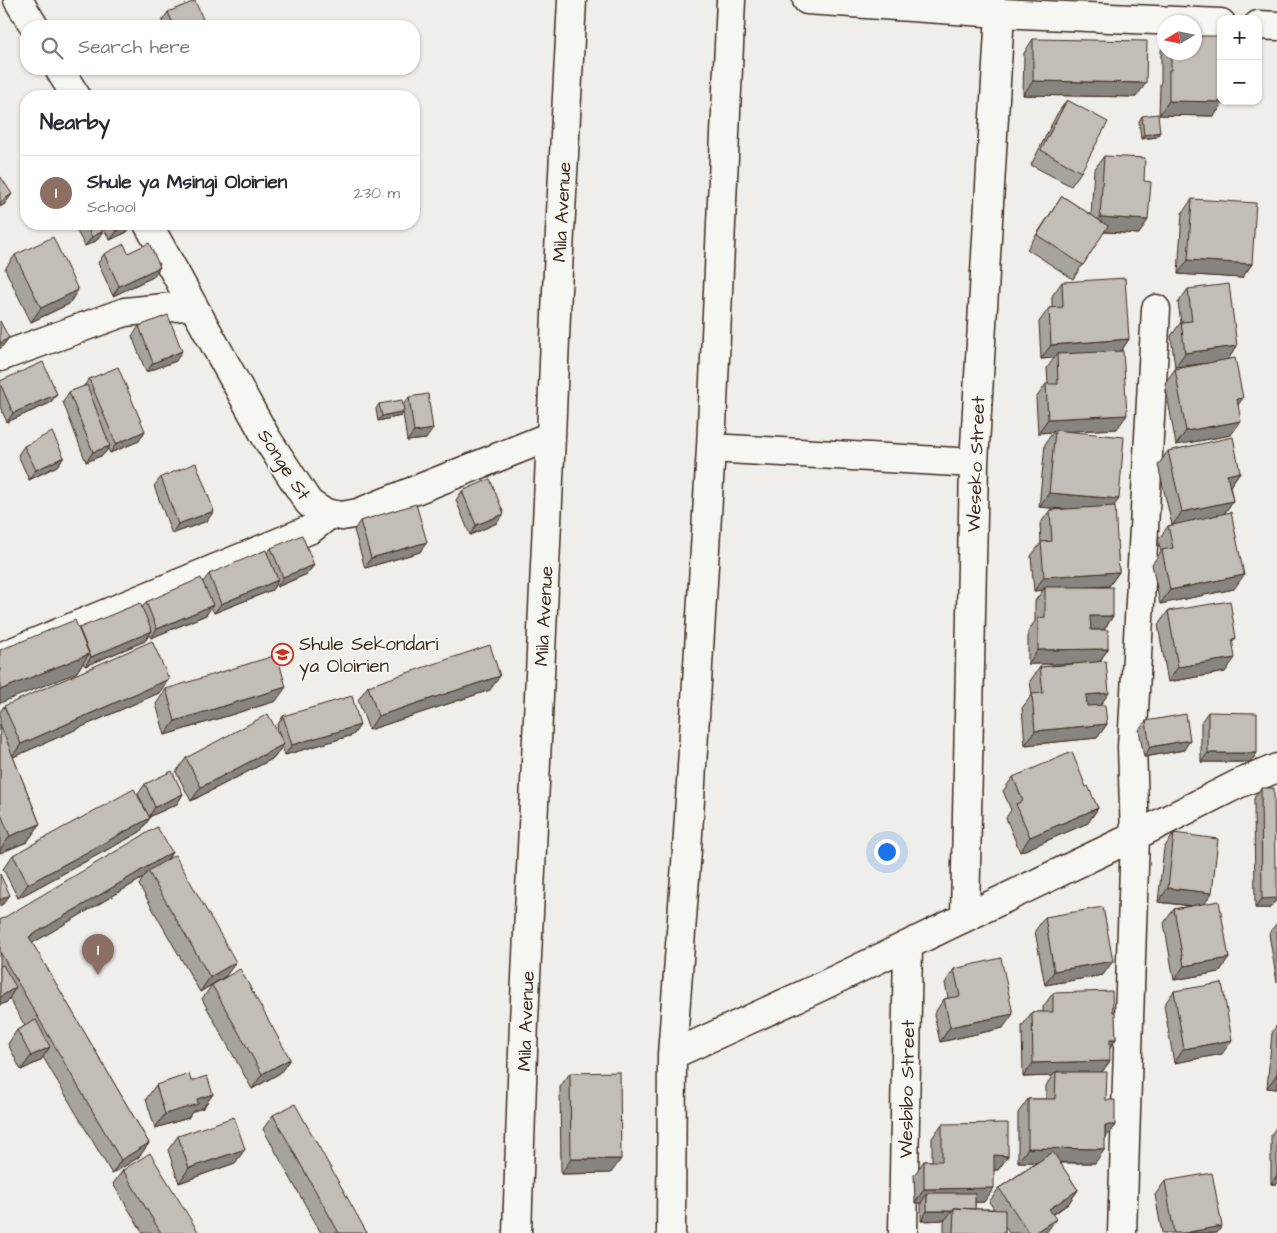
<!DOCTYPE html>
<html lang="en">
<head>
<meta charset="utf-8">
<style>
  :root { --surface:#fff; --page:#f7f7f7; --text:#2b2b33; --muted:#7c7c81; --line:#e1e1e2; --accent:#0b8043 }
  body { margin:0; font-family:"Architects Daughter",sans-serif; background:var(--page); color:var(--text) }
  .controls { position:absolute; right:15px; top:15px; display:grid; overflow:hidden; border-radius:10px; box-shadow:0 1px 4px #0004 }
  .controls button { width:45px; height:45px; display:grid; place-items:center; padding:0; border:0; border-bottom:1px solid var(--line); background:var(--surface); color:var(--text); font:25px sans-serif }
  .compass { position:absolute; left:1157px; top:15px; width:45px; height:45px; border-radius:50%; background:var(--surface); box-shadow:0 1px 4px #0004; rotate:260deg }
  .you { position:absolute; left:886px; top:851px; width:18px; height:18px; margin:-12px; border:4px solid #fff; border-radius:50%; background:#1a73e8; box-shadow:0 0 0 8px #1a73e833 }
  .badge { display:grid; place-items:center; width:32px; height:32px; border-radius:50%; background:var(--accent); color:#fff; font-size:16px; font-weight:700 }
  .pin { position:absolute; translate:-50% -41px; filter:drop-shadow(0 1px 2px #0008) }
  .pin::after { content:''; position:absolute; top:26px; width:18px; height:15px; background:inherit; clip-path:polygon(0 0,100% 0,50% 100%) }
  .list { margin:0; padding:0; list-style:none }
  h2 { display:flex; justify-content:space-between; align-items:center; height:65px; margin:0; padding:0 20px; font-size:21px }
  h2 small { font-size:16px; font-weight:400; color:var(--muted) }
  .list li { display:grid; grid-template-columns:32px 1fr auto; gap:15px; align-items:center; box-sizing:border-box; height:75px; padding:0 20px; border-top:1px solid var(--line) }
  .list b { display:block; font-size:19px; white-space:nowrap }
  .list p { margin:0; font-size:16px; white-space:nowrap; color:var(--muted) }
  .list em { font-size:16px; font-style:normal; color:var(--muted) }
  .icon { flex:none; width:28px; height:28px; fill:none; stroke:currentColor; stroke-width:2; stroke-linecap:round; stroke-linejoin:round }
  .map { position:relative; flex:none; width:1277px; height:1233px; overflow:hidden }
  .search { position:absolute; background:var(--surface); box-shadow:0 1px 4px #0004; left:20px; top:20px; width:400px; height:55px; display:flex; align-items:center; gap:12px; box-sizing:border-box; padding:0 18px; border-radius:20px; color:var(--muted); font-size:19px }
  .panel { position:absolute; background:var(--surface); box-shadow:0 1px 4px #0004; left:20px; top:90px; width:400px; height:140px; border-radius:20px }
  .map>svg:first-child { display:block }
</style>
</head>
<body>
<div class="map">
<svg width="1277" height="1233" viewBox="0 0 1277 1233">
  <rect width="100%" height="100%" fill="#efeeea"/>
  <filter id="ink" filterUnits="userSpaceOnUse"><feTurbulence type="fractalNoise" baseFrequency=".02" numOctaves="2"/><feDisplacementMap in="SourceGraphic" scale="10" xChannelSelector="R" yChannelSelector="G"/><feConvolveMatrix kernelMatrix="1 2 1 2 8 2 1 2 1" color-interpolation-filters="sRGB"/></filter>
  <g filter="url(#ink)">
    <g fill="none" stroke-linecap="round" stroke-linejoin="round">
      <defs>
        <path id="minor" d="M18,0L34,26
          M807,0L1000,13L1221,23
          M1258,25L1277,26
          M59,69L76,96
          M148,224L267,439L309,503L321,511L330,514L342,516L358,513L551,436
          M0,357L125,312L193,305
          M711,448L974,463
          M0,657L311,529L330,514
          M965,917L974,463L1000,13
          M672,1055L820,987L1135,836L1238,784L1277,768
          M517,1233L524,1021L551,436L557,290L572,0
          M671,1233L672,1055L687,850L711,448L731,0
          M903,1233L908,945
          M1122,1233L1135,836L1132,747L1156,309"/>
      </defs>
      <use href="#minor" stroke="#3b2a1e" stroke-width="31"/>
      <use href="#minor" stroke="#f6f6f2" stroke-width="28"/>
    </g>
    <path fill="#a7a39d" stroke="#3b2a1e" d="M168,12L206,26H164L162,21Z
      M1033,39L1136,97L1023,95L1024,53Z
      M1164,45V52H1194L1221,101L1224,102L1214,116L1159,115L1160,84L1161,82V50Z
      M1067,100L1081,172L1071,186L1031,165L1057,114Z
      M1142,116L1157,137L1141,139L1139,121Z
      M1104,156L1139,234L1104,232L1073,279L1027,249L1062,196L1091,215L1094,170Z
      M1192,199L1252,264L1242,278L1178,274L1182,213Z
      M73,224H99L103,231L96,241L85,246Z
      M101,224H132L127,232L110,240Z
      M128,253L153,277L113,296L98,263L104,254Z
      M15,255L69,304L31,322L5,269Z
      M1062,282L1129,339L1121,351L1117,429L1069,431L1114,506L1119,572L1109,586L1094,587L1113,616L1104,630L1108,649L1099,662L1100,705L1107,724L1097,738L1025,745L1022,708L1032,695L1030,681L1040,667L1079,664H1028V632L1035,621V601L1043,590L1034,591L1031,556L1041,543L1040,524L1050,510L1064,509L1039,507L1045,444L1053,432L1038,433L1036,398L1046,384H1048L1047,368L1054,358L1041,359L1039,322L1049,308H1052V296Z
      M1188,289L1237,346L1228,359L1238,405L1231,435L1176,445L1165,383L1175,369L1209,363L1175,367L1171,336L1181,322L1178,303Z
      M139,326L176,361L146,372L132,336Z
      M89,379L145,431L139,441L110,453L108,449L103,455L86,462L63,402L69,392L83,387Z
      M0,381L57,394L50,403L7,422L0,407Z
      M409,397L426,439L407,441L403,413L401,416L378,421L376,409L379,404L403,405Z
      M24,446L64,457L57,466L29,480L18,455Z
      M1168,451L1240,472L1230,486L1233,501L1224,514L1234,589L1160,604L1152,564L1161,552L1158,540L1168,526L1172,525L1158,465Z
      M161,477L207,521L172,534L154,486Z
      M462,491L497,523L470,535L456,500Z
      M360,521L427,542L420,552L365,568L354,530Z
      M271,548L314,565L307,574L277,587L276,584L272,590L214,613L211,607L206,615L151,638L149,635L145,641L85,666L83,663L76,673L79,629L142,608L146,602L203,582L209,574L267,553Z
      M1168,611L1236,638L1232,643L1225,672L1168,682L1158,625Z
      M368,686L490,690L369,730L358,700Z
      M166,689L276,701L165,735L156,704Z
      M159,693L13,757L40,824L27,842L0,853V712L4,706Z
      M1208,712L1251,762H1201V722Z
      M283,716L360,725L353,735L285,755L282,746L274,758L191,801L176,772L186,758L280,736L277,726Z
      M1146,721L1184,750L1144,757L1139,730Z
      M1013,777L1086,787L1098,808L1088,823L1020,852L1006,818L1011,810L1003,791Z
      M145,784L183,794L177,804L149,817L140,832L18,898L3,869L13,855L146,811L138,794Z
      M1261,788L1275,901L1270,908H1255L1254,798Z
      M1174,833L1229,958L1219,972L1174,980L1164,923L1174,909L1191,906L1158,902L1164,848Z
      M172,852L168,859L226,976L200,992L139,885L143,878L32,943L149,1143L139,1157L112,1174L43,1057L40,1061L21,1070L8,1044L17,1030L25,1026L9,998L7,1002L0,1005V920Z
      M1045,917L1103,975L1045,985L1035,931Z
      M1276,924H1277V982L1269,934Z
      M954,969L1003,1028L940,1042L934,1014L944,999L948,998L945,983Z
      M212,985L290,1059L280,1073L252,1089L202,999Z
      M1174,991L1222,1054L1174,1063L1164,1005Z
      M1053,993L1113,1012L1116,1039L1110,1048L1102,1072L1106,1100L1115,1125L1105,1139L1095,1163H1060L1078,1190L1068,1204L1053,1215L1046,1233H1009L1005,1226V1233H944V1222L945,1220L921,1221V1203H915L914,1175L924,1161H932V1138L942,1124L1008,1156L998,1170H994L984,1202H975V1209H994L989,1202L999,1188L1037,1162H1018V1113L1028,1099H1046V1086L1052,1076L1023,1077L1022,1026L1032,1012H1043V1007Z
      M1277,1025V1089L1267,1088L1272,1033Z
      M570,1073L611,1173L561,1174L560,1087Z
      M191,1081L213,1094L203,1108L193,1111L188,1118L155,1128L146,1099L156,1085Z
      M273,1115L367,1233H321L263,1129Z
      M1277,1126V1184H1271V1135Z
      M178,1136L245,1149L235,1163L179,1183L168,1150Z
      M123,1170L199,1233H143L113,1184Z
      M1165,1181L1222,1226L1217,1233H1162L1155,1195Z"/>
    <path fill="#888480" stroke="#3b2a1e" d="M1033,81L1146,83L1136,97L1023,95Z
      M1169,101L1224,102L1214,116L1159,115Z
      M1160,132L1157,137L1141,139L1144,135Z
      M12,194L5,204L0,207V202Z
      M1100,217L1148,220L1139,234L1090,231Z
      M130,224H132L127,232L110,240L117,231Z
      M103,231L96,241L85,246L92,237Z
      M1188,260L1252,264L1242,278L1178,274Z
      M160,267L153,277L113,296L119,286Z
      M78,290L69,304L31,322L41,308Z
      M9,338L2,347L0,349V343Z
      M1129,339L1119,354H1057L1054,358L1041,359L1051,345Z
      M1237,346L1227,361L1175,367L1185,353Z
      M182,351L176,361L146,372L153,363Z
      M57,394L50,403L7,422L13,413Z
      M1243,398L1233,412L1237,399Z
      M404,411L401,416L378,421L382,416Z
      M1127,415L1117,429L1055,432V430L1053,432L1038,433L1048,419Z
      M1241,421L1231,435L1176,445L1186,431Z
      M433,429L426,439L407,441L414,432Z
      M145,431L139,441L110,453L116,444Z
      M110,446L103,455L86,462L93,452Z
      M64,457L57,466L29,480L36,470Z
      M1240,472L1230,486L1217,489L1227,475Z
      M1049,493L1119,499L1109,513L1039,507Z
      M1233,501L1223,515L1172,526L1182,512Z
      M214,511L207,521L172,534L178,524Z
      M504,514L497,523L470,535L476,525Z
      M427,542L420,552L365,568L371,558Z
      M314,565L307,574L277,587L283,577Z
      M1119,572L1109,586L1045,590V587L1043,590L1034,591L1044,577Z
      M1244,575L1234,589L1160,604L1170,590Z
      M278,580L272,590L214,613L221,604Z
      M213,605L206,615L151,638L157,629Z
      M1090,616H1113L1104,630H1080Z
      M152,631L145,641L85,666L91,657Z
      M1108,649L1098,664H1028L1038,650Z
      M89,654L76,673L0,703V690Z
      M1235,658L1225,672L1168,682L1178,667Z
      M500,676L490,690L369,730L378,716Z
      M169,679L159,693L11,758L21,744Z
      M286,687L276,701L165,735L175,721Z
      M1109,693L1099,707L1076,709L1086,695Z
      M1107,724L1097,738L1025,745L1035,731Z
      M360,725L353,735L285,755L292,745Z
      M1190,740L1184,750L1144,757L1150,747Z
      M284,744L274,758L191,801L201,787Z
      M1208,753H1257L1251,762H1201Z
      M183,794L177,804L149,817L155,807Z
      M1098,808L1088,823L1020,852L1030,837Z
      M150,818L140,832L18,898L28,884Z
      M40,824L27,842L0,853V850L10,836Z
      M172,852L162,867L148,871L143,878L19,951L29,937Z
      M1168,888L1212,893L1202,907L1158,902Z
      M1277,892V901H1275L1270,908H1255L1262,899Z
      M10,895L3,904L0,906V900Z
      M1229,958L1219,972L1174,980L1184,966Z
      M1113,961L1103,975L1045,985L1054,971Z
      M236,962L226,976L200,992L210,977Z
      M16,987L7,1002L0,1005V997Z
      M1013,1014L1003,1028L940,1042L950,1027Z
      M1110,1039H1116L1106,1053Z
      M1232,1040L1222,1054L1174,1063L1184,1049Z
      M50,1047L40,1061L21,1070L31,1056Z
      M290,1059L280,1073L252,1089L262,1074Z
      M1110,1061L1100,1075L1056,1072L1052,1076L1023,1077L1033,1063Z
      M1277,1074V1089L1267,1088Z
      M213,1094L203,1108L193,1111L188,1118L155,1128L165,1114L197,1099Z
      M1105,1125H1115L1105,1139Z
      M149,1143L139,1157L112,1174L121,1160Z
      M1028,1148L1105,1149L1095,1163L1018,1162Z
      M245,1149L235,1163L179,1183L189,1168Z
      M994,1155L1008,1156L998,1170H984Z
      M571,1159H621L611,1173L561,1174Z
      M1277,1175V1184H1271Z
      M994,1188L984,1202L927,1203V1193L921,1203H915L924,1189Z
      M1078,1190L1068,1204L1039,1223L1049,1209Z
      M927,1211H952L945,1220L921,1221Z
      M1056,1219L1046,1233H1034Z
      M1222,1226L1217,1233H1184Z"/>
    <path fill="#c2bdb7" stroke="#3b2a1e" d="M195,1L206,26H174L168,12Z
      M1194,36H1221V101L1224,102L1169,101V70H1171V52H1194Z
      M1033,39L1147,41L1146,83L1033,81Z
      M1067,100L1108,122L1081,172L1041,150Z
      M1158,114L1160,132L1144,135L1142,116Z
      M1104,156L1145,158L1144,181L1151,182L1148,220L1100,217Z
      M0,176L12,194L0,202Z
      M1062,196L1108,226L1083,265L1037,235Z
      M1192,199L1256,203L1252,264L1188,260Z
      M85,224H99L103,231L92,237Z
      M113,224H130L117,231Z
      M53,237L78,290L41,308L15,255Z
      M149,243L160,267L119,286L104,254L124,244L128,253Z
      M1125,278L1129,339L1051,345L1049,308L1063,307L1062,282Z
      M1229,284L1237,346L1185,353L1181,322L1192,321L1188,289Z
      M168,315L182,351L153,363L139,326Z
      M0,321L9,338L0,343Z
      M1123,351L1127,415L1048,419L1046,384H1058L1057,354Z
      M1235,358L1243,398L1237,399L1241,421L1186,431L1175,369Z
      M43,362L57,394L13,413L0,383V381Z
      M118,367L145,431L116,444L89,379Z
      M87,385L110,446L93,452L69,392Z
      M428,394L433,429L414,432L409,397Z
      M402,400L404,411L382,416L379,404Z
      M1055,430L1124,437L1119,499L1049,493Z
      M52,432L64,457L36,470L24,446Z
      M1233,437L1240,472L1227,475L1233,501L1182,512L1168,451Z
      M196,463L214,511L178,524L161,477Z
      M490,479L504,514L476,525L462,491Z
      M416,504L427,542L371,558L360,521Z
      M1115,506L1119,572L1044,577L1041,542L1052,541L1050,510Z
      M1231,512L1244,575L1170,590L1162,550L1173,548L1168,526Z
      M302,535L314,565L283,577L271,548Z
      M266,550L278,580L221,604L209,574Z
      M201,578L213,605L157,629L146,602Z
      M1045,587H1113V616H1090L1091,630H1108V649L1038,650V618L1045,617Z
      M1230,601L1236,638L1232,639L1235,658L1178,667L1168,611Z
      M140,603L152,631L91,657L79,628Z
      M75,620L89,654L0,690V650Z
      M152,641L169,679L21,744L4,706Z
      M490,645L500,676L378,716L368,686Z
      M277,655L286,687L175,721L166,689Z
      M1106,661L1109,693L1086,695L1087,706L1105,705L1107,724L1035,731L1032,694L1043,693L1040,667Z
      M352,696L360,725L292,745L283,716Z
      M1208,712L1257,713V753H1208Z
      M268,714L284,744L201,787L186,758Z
      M1186,714L1190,740L1150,747L1146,721Z
      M0,724L40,824L10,836L0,812Z
      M1072,752L1086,787L1088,786L1098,808L1030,837L1016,804L1023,801L1013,777Z
      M172,771L183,794L155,807L145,784Z
      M1261,788H1274L1275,867H1277V898L1262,899Z
      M134,789L150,818L28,884L13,855Z
      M157,827L172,852L29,937L149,1143L121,1160L0,952V920Z
      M1174,833L1218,839L1212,893L1168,888Z
      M175,855L236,962L210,977L148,871Z
      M0,874L10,895L0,900Z
      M1219,901L1229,958L1184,966L1174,909Z
      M1103,907L1113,961L1054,971L1045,917Z
      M1001,958L1013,1014L950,1027L944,999L960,996L954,969Z
      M3,965L16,987L0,997V966Z
      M240,969L290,1059L262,1074L212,985Z
      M1222,983L1232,1040L1184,1049L1174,991Z
      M1112,991L1113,1012H1115L1116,1039H1110V1061L1033,1063L1032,1012H1053V993Z
      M36,1020L50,1047L31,1056L17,1030Z
      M620,1072L621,1159H571L570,1073Z
      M1056,1072H1107L1106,1100H1115V1125H1105V1149L1028,1148V1099H1055Z
      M189,1074L191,1081L207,1076L213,1094L197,1099L198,1104L165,1114L156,1085Z
      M295,1104L367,1233H339L273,1115Z
      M234,1117L245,1149L189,1168L178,1136Z
      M1008,1123V1156L994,1155V1188L924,1189V1161H942V1124Z
      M1053,1152L1078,1190L1049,1209L1056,1219L1034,1233H1029L999,1188Z
      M150,1153L199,1233H161L123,1170Z
      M1212,1173L1222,1226L1184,1233H1174L1165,1181Z
      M927,1193H975V1209L954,1208L952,1211H927Z
      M954,1208L1005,1210V1233H953Z"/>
  </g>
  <defs>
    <symbol id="school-ring" viewBox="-11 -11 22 22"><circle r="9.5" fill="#f6f6f2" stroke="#c8321e" stroke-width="1.5"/><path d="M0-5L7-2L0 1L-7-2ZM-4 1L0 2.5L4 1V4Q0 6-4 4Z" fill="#c8321e"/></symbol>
  </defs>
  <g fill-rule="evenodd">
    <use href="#school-ring" x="270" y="642" width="25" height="25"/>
  </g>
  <g text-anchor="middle" stroke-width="4" stroke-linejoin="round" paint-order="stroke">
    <g font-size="19" fill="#3b2a1e" stroke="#f6f6f2">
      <text transform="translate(561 212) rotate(-87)" y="7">Mila Avenue</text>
      <text transform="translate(285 464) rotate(57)" y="7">Songe St</text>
      <text transform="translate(975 464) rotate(-88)" y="7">Weseko Street</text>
      <text transform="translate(543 616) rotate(-87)" y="7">Mila Avenue</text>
      <text transform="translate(525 1021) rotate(-88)" y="7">Mila Avenue</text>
      <text transform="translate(906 1089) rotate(-89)" y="7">Wesbibo Street</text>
    </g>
    <g font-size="19" fill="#3b2a1e" stroke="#f6f6f2" text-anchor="start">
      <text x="299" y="650">Shule Sekondari<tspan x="299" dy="22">ya Oloirien</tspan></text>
    </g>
  </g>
</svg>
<div class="controls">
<button>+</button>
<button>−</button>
</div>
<svg class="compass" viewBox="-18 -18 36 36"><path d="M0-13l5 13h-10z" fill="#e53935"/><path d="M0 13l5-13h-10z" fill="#7c7c81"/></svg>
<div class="you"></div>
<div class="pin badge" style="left:98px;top:975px;background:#8d6e63">1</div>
<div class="search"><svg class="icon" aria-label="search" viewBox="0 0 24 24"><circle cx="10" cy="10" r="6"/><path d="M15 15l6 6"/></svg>Search here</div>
<section class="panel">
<h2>Nearby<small></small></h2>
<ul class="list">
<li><span class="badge" style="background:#8d6e63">1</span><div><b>Shule ya Msingi Oloirien</b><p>School</p></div><em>230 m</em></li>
</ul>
</section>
</div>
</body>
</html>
